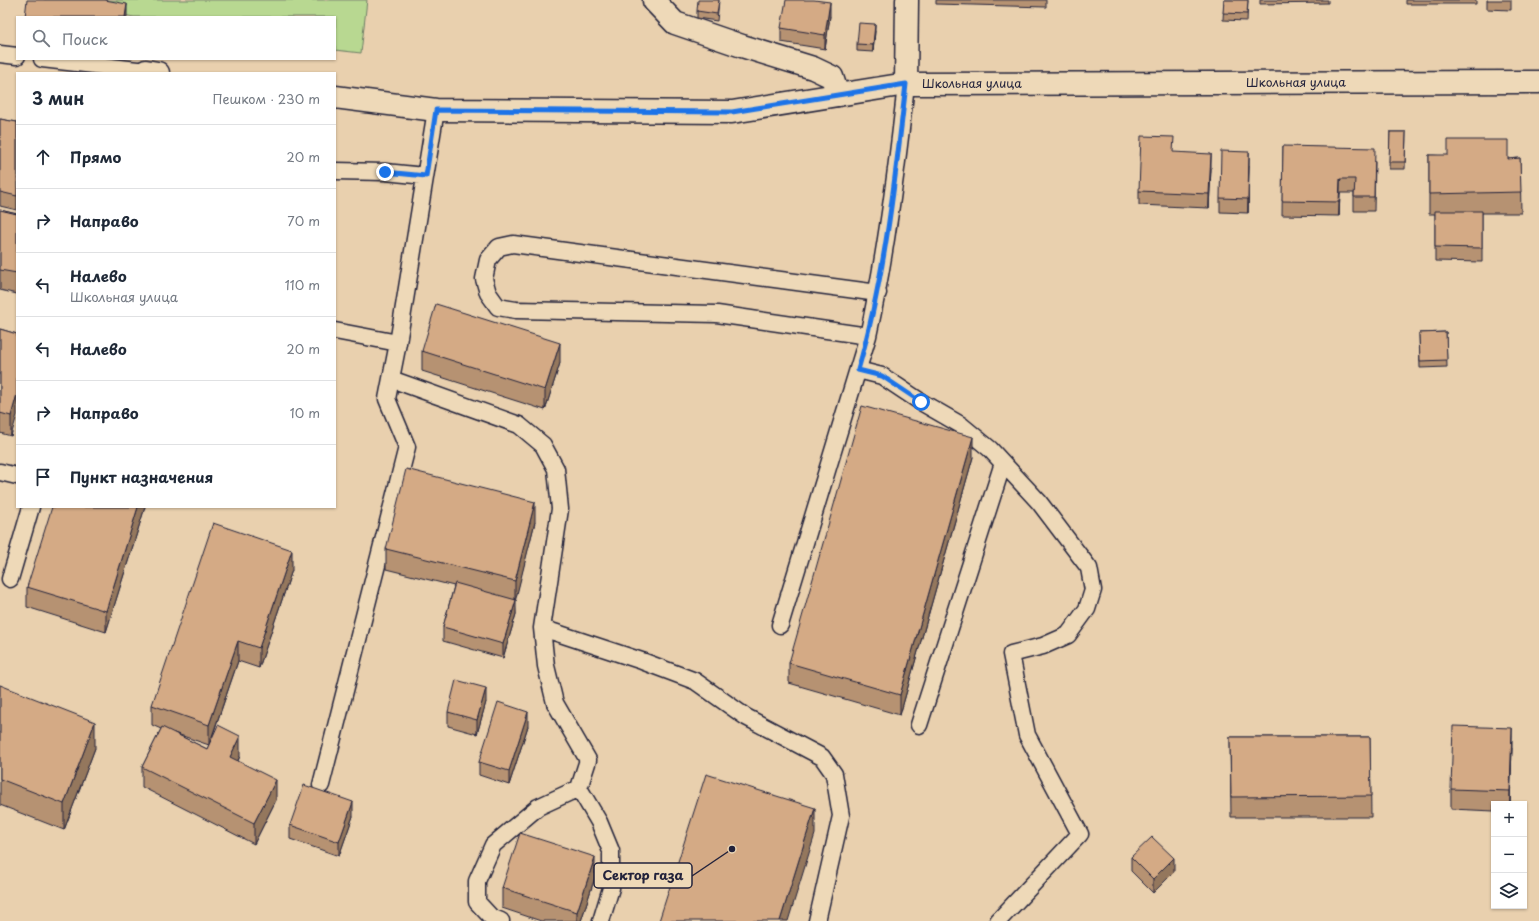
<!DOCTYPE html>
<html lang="ru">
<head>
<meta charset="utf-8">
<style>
  :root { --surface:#fff; --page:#f6f6f7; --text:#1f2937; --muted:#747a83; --line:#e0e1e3 }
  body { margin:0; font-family:"Playpen Sans",sans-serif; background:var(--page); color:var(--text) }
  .controls { position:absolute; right:12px; bottom:12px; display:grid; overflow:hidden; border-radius:0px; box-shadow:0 1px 3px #0004 }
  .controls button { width:36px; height:36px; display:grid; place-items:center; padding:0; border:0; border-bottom:1px solid var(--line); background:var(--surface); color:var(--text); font:20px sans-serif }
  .stop { position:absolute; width:12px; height:12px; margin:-9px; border:3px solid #1a73e8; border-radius:50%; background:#fff }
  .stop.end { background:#1a73e8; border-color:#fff; box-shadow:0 1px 4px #0008 }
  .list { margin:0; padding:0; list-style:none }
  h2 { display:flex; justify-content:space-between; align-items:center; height:52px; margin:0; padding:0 16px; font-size:17px }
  h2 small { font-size:13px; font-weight:400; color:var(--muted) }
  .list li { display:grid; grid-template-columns:26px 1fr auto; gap:12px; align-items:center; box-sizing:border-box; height:64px; padding:0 16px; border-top:1px solid var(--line) }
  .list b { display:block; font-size:15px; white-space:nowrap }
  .list p { margin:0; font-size:13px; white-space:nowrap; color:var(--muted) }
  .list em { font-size:13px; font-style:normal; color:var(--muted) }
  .icon { flex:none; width:22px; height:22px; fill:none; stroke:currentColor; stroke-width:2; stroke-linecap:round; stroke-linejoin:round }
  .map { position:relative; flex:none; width:1539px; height:921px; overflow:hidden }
  .search { position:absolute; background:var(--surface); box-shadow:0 1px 3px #0004; left:16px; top:16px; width:320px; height:44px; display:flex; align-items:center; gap:10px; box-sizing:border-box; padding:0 14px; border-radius:0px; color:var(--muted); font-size:15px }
  .panel { position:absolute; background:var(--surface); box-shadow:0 1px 3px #0004; left:16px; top:72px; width:320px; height:436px; border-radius:0px }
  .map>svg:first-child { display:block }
</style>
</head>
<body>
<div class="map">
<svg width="1539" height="921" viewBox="0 0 1539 921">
  <rect width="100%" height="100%" fill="#e9d0ae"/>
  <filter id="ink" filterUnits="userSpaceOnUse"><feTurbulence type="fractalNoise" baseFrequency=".025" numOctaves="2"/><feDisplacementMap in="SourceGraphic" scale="8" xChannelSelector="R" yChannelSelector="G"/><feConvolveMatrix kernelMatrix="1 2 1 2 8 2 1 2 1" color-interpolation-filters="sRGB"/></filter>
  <g filter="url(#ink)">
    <path fill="#b8d891" stroke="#6d7d66" d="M44,0H367L361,53L335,50V17H134Z"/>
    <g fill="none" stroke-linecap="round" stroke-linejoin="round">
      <defs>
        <path id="service" d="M0,54L17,56
          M42,59L146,71
          M335,171L385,172L425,176
          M335,331L398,343L436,110
          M868,336L717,314L516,310L498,307L488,293L484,279L488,260L499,247L513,244L878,293
          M858,370L882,376L921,402L961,425L990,449L1039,502L1089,568L1093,590L1087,609L1068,635L1043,646L1011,654L1027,735L1080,834L998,921
          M391,379L519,425L543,445L556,469L560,509L542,628L546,666L555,703L588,760L579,788L538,807L493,845L477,881V902L491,917L501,921
          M0,472L17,476
          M10,579L31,507
          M780,625L868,336C886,254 897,169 906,84
          M542,628L642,661L695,681L746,717L822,757L834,774L841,816L817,921
          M919,725L1003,463
          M321,785L407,447L387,399L398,343
          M579,788L599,822L611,851V888L601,921"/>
        <g id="minor">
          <path d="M654,1L675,23L742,46L813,68L832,77L838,95"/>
          <path d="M146,71L158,73"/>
          <path d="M906,84L907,0"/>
          <path id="s1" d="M335,97L436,110L732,112L906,84L1539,82"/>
        </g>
      </defs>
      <use href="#service" stroke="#22223b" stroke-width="19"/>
      <use href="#minor" stroke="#22223b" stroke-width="25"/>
      <use href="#service" stroke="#eed9b8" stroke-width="16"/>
      <use href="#minor" stroke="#eed9b8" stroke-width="22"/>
    </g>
    <path fill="#b69272" stroke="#22223b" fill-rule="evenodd" d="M719,0L717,21L697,18V11Z
      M936,0H1046V7L936,4Z
      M1224,0H1248L1247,21L1223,20Z
      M1260,0H1328V3L1260,4Z
      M1406,0H1476V4H1406Z
      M1487,0H1511V10L1487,9Z
      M830,16L825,49L781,42V28Z
      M875,31L873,52L857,51V44Z
      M0,119L17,122V210L0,206Z
      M1390,132H1406L1405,169H1389Z
      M1283,146L1375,162L1374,211H1354V193H1340L1339,216L1282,215Z
      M1429,155L1508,159L1520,158L1521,213H1482V262L1435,261V214H1429Z
      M1249,166L1248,213L1220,212V198Z
      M1211,168L1209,208L1139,205V191Z
      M0,210L17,214V294L0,290Z
      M0,329L17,334L11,436L0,433Z
      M1446,332L1447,367L1420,368L1419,333Z
      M422,351L560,363L545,410L422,371Z
      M973,457L900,715L789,683V663Z
      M145,507L106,632L27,607V587Z
      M535,522L515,600L516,614L503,658L443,641V627L454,586L386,569V549Z
      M292,570L259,668L238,661L211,740L240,756L238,761L276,800L254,844L142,787V767L161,729L152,725V705ZM174,733L209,745L207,749Z
      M0,685L95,748L64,830L0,805Z
      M486,702L477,734L448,726V712Z
      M528,726L509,785L479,775V762Z
      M1230,737H1370L1371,817H1231Z
      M1512,748L1510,804H1494V811L1451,809V789Z
      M353,816L339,856L290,839V825Z
      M1131,857L1174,872L1153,893L1131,871Z
      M595,877L581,921H541L502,908V888Z"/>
    <path fill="#94775d" stroke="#22223b" d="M830,2V16L825,49V35Z
      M127,4V17H125Z
      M875,24V31L873,52V45Z
      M1249,152V166L1248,213V199Z
      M1211,154V168L1209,208V194Z
      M1340,179V193L1339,216V202Z
      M560,343V363L545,410V390Z
      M17,394V415L11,436V416Z
      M973,437V457L900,715V695Z
      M535,502V522L515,602V581Z
      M138,507H145L106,632V611Z
      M292,550V570L259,668V648Z
      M516,600V614L503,658V644Z
      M238,641V661L209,745V725Z
      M486,688V702L477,734V720Z
      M528,712V726L509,785V771Z
      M95,722V748L64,830V804Z
      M1512,728V748L1510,804V791Z
      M240,736V756L230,777V757Z
      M276,780V800L254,844V823Z
      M353,802V816L339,856V842Z
      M815,808V834L788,921H780Z
      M595,857V877L581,921H577V912Z
      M1174,858V872L1153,893V879Z"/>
    <path fill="#d4aa85" stroke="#22223b" d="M27,0H105L127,4L125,17H25Z
      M698,0H719L717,14L697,11Z
      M786,0H814L830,2L825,35L781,28Z
      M1224,0H1248L1247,14L1223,13Z
      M859,23L875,24L873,45L857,44Z
      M0,119L17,122V196L0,192Z
      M1390,132H1406L1405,162H1389Z
      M1141,136L1174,137L1173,152L1211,154L1209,194L1139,191Z
      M1448,140H1508V159L1520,158L1521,192L1429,194V155H1448Z
      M1283,146L1375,148L1374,197H1354L1355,179H1340L1339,202L1282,201Z
      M1221,151L1249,152L1248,199L1220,198Z
      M0,210L17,214V273L0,270Z
      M1435,211H1482V248L1435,247Z
      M436,304L560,343L545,390L422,351Z
      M0,329L17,334V394L11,416L0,413Z
      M1446,332L1447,360L1420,361L1419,333Z
      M862,406L973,437L900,695L789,663Z
      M406,469L535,502L515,581L386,549Z
      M52,507H138L106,611L27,587Z
      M213,523L292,550L259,648L238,641L209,725L152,705Z
      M455,583L516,600L503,644L443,627Z
      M456,680L486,688L477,720L448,712Z
      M0,685L95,722L64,804L0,779Z
      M498,702L528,712L509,771L479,762Z
      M218,725L240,736L230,757L276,780L254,823L142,767L162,727L207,749Z
      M1453,726L1512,728L1510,791L1451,789Z
      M1230,737H1370L1371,796L1231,797Z
      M706,774L815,808L780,921H659Z
      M304,785L353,802L339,842L290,825Z
      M520,833L595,857L577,912L502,888Z
      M1152,837L1174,858L1153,879L1131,857Z"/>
  </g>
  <g fill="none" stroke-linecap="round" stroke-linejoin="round" filter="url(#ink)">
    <path stroke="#1a73e8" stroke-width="5" d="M385,172L426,176L436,110L732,112L906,84C895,180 885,277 858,370L882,376L921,402"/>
  </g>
  <g text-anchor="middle" stroke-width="3.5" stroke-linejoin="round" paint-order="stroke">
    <g font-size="12" fill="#22223b" stroke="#eed9b8">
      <text dy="4" stroke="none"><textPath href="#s1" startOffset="964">Школьная улица</textPath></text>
      <text dy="4" stroke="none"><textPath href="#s1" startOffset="640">Школьная улица</textPath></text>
    </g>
  </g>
  <path fill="none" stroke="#22223b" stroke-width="1.5" d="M732 849L692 876"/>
  <circle fill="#22223b" stroke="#eed9b8" stroke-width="1.5" cx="732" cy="849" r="4"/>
  <rect fill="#eed9b8" stroke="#22223b" stroke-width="1.5" x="594" y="863" width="98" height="25" rx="4"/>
  <g font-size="13" text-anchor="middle" font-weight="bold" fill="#22223b">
    <text x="643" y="880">Сектор газа</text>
  </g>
</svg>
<div class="controls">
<button>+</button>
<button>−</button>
<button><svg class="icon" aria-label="layers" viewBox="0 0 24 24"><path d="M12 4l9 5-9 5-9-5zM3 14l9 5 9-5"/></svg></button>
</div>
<div class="stop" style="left:921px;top:402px"></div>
<div class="stop end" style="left:385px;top:172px"></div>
<div class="search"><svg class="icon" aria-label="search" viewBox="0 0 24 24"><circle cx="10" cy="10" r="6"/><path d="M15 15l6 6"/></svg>Поиск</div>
<section class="panel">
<h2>3 мин<small>Пешком · 230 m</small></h2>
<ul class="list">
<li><svg class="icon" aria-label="ahead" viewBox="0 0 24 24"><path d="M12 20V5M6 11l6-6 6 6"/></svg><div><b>Прямо</b></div><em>20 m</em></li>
<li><svg class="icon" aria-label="right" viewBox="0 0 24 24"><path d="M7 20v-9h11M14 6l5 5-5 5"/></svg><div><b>Направо</b></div><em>70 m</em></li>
<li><svg class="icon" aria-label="left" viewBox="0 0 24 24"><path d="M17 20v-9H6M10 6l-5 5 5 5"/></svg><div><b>Налево</b><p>Школьная улица</p></div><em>110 m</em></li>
<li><svg class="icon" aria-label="left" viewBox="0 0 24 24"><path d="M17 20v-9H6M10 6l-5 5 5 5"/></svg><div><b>Налево</b></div><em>20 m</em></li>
<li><svg class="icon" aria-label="right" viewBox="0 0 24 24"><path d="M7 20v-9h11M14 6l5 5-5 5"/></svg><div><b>Направо</b></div><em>10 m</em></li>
<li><svg class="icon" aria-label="arrive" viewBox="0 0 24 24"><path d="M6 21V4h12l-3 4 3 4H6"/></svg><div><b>Пункт назначения</b></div></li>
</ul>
</section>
</div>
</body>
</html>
